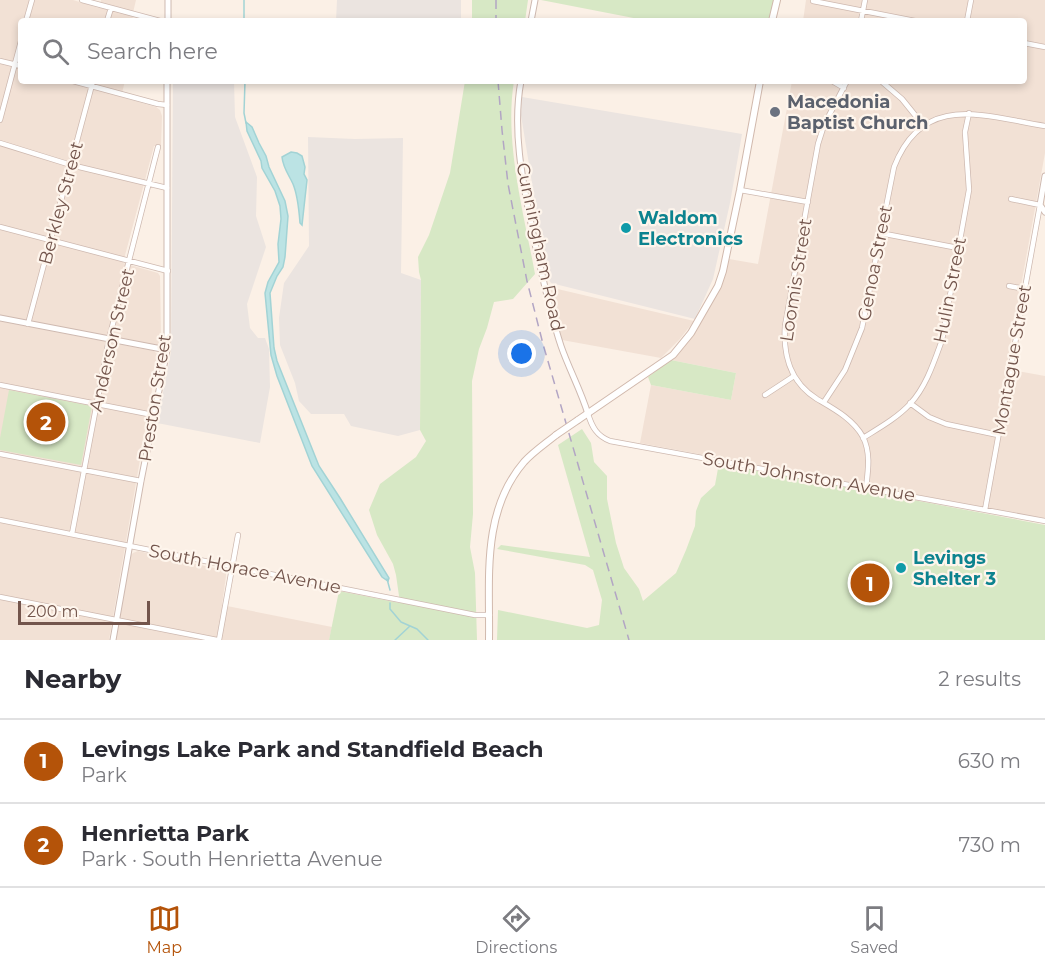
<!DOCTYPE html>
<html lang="en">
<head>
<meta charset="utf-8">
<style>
  :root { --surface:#fff; --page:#f2f2f3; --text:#2b2b33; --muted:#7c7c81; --line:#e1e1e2; --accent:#b45309 }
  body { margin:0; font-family:Montserrat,sans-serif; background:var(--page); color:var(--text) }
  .scale { position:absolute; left:18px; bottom:15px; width:132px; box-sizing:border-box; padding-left:6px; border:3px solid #73554c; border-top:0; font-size:16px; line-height:21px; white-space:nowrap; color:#73554c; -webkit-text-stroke:4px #fef5ec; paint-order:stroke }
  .you { position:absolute; left:522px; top:354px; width:21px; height:21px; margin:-15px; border:4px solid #fff; border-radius:50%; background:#1a73e8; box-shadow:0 0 0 9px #1a73e833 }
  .badge { display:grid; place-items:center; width:39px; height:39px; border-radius:50%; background:var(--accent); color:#fff; font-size:20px; font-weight:700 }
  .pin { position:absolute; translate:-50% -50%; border:3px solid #fff; box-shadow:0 2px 6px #0006 }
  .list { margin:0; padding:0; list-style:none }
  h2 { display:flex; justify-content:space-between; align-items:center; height:78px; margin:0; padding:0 24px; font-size:26px }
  h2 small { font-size:20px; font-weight:400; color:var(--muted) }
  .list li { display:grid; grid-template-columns:39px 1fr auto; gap:18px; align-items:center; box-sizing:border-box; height:84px; padding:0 24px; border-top:2px solid var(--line) }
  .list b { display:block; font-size:22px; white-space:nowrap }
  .list p { margin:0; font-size:20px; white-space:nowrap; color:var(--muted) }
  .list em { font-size:20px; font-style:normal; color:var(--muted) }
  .icon { flex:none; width:33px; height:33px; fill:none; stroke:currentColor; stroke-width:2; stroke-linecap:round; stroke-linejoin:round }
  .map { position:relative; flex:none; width:1045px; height:640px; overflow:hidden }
  .search { position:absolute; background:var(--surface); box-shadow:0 3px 9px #0003; left:18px; right:18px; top:18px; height:66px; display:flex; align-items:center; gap:15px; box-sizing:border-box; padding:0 21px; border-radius:6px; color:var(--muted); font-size:22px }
  .sheet { height:246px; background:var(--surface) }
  nav { display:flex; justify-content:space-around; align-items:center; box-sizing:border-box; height:84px; border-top:2px solid var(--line); background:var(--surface); font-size:16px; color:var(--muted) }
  nav a { display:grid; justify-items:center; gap:3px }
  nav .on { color:var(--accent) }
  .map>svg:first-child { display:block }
</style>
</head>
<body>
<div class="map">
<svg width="1045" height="640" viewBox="0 0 1045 640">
  <rect width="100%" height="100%" fill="#fbf0e6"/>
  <path fill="#f2e1d5" d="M0,0H73L99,8L101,0H136L132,17L141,21H21V81H125L121,97L156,107L160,110L162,116L161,146H154L123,263L158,273L160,276L161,339L158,345H153L0,315Z
    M806,0H1045V153L1006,369L1045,376V519L640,443L651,385L731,400L736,373L671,360L691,337L704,317L720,288L729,259L758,264L792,81H1024V21H803Z
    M549,287L694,321L679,340L661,358L562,340L556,321Z
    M0,321L154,351L158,355L109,640H0Z
    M138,551L223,570L226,573V576L222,605L332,627L329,640H116L131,555L133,553Z"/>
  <path fill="#ebe4e0" d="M337,0H461V21H336Z
    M173,81H234L235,117L257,177L256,216L266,247L247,304L250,328L258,338H265L269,349L270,387L260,443L157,423L171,352Z
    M522,97L742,134L730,203L713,279L695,319L551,283L547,276L521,115Z
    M308,137L355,139L403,138L401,273L421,280L420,430L398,436L351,426L344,414H311L299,401L295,383L280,345L279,318L284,283L309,246Z"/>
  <path fill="#d7e8c5" d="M472,0H528L525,21H472Z
    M541,0H774L769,21H649Z
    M465,81H514C504,142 524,214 535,274L513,299L494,302L487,328L479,349L472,381L473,514L470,547L475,573L477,640H329L339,591L400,603L396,575L393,564L377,535L369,510L380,484L416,457L426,441L420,430L421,280L419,272L418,257L429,235L450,173Z
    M671,360L736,373L731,400L651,385L648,377Z
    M9,390L92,406L81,465L0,450V438Z
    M582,429L591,443L594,462L607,476V499L616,543L624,568L639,589L643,601L676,573L686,550L695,526L696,511L701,498L715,485L719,463L1045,525V640H497L498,610L587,628L599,625L602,600L593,570L585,565L497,549L501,545L590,557L558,445Z"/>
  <path fill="#bbe3e4" stroke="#a2d3d5" stroke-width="1.5" d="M246,122L252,127L259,143L266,156L269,167L285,201L288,216L285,257L283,267L277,276L270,293L274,348L277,361L319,466L340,498L389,578L388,581L382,577L312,466L277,376L271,355L265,293L268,282L279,262L278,244L281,219L280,206L275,191L262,168L261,161L247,131Z
    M291,152L297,153L302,156L305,167L304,174L307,180L302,225L300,223C299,210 298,196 293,184C289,175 283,168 282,157Z"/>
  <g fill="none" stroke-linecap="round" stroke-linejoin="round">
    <path stroke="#a2d3d5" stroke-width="1.5" d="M244,0V21
      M245,81L244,113L246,123
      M387,579L390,590
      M390,603V609L401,622L417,629L428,640
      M395,640L410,626"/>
    <defs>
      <path id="minor" d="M82,0L160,21
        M813,1L915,21
        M26,21L32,0
        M107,21L111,8
        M861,21L865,0
        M967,21L971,0
        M1024,43L1045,47
        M0,61L21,66
        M73,81L158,104L167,105
        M832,81L844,88
        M847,81L824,125L818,144L785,326C783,356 790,382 817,399C834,409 853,419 863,437C871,453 868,471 866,488
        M881,81L902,99L923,125
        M0,120L21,41
        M0,143L71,165L167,188
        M740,190L808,202
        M0,227L168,271
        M880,233L958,248
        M1009,286L1025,289
        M28,324L93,81
        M0,385L153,415
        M765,395L794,376
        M824,402L845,370L862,328L894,167C923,92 983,116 1045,126
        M910,403L929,417L946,424L998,435
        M588,414C592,427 597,436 610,441L1045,521
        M863,438C879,428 897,418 910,404C926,387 934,362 942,340L969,190L965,132L969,113
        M0,454L141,481
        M985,510L1040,205L1011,199
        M0,520L475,615H490
        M72,534L109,339L158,147
        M0,597L217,640
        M219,640L238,535"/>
      <path id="tertiary" d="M168,0V21
        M531,21L535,0
        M521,81C511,134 525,192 535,244C543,278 550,313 561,346C569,369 581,391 588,414
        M1045,176L1040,205L1045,212
        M0,318L167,350
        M113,640L141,481L167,350V81"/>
      <path id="secondary" d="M772,21L777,0
        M578,420L673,355L691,333L718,286L723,271L740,190L760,81
        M489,640C490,579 481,512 524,462C533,452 545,444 556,435"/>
    </defs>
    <use href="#minor" stroke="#ceb9b0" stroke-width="6"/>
    <use href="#tertiary" stroke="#ceb9b0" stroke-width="7"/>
    <use href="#secondary" stroke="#d1b9ad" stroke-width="8"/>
    <use href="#minor" stroke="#fff" stroke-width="4.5"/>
    <use href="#tertiary" stroke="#fff" stroke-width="5"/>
    <use href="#secondary" stroke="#fff" stroke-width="6"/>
    <path stroke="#b2a5c4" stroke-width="1.5" stroke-dasharray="9 6" stroke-linecap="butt" d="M496,0V21
      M498,81L502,130L508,184L527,281L543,344L629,640"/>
    <defs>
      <path id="secondary-bridge" d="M556,435L578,420"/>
    </defs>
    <use href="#secondary-bridge" stroke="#d1b9ad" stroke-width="8" stroke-linecap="butt"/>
    <use href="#secondary-bridge" stroke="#fff" stroke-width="6"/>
  </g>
  <circle fill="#6b7280" stroke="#fef5ec" stroke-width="2" cx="775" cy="112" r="6"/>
  <g fill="#0f9aa8" stroke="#fef5ec" stroke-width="2">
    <circle cx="626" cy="228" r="6"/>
    <circle cx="901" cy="568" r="6"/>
  </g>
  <g text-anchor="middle" stroke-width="4.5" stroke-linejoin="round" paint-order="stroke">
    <g font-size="18" font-weight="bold" fill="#5b616d" stroke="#fef5ec" text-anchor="start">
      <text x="787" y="108">Macedonia<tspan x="787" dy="21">Baptist Church</tspan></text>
    </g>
    <g font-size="18" fill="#73554c" stroke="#fef5ec">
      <text transform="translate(61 203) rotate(-75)" y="6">Berkley Street</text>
      <text transform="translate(540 247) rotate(78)" y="6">Cunningham Road</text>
      <text transform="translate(875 263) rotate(-79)" y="6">Genoa Street</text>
      <text transform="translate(796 280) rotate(-81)" y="6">Loomis Street</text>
      <text transform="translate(950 290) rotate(-79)" y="6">Hulin Street</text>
      <text transform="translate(112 340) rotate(-77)" y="6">Anderson Street</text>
      <text transform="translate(1012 360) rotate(-80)" y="6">Montague Street</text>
      <text transform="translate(155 398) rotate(-81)" y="6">Preston Street</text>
      <text transform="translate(809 477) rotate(10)" y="6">South Johnston Avenue</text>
      <text transform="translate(245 569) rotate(11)" y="6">South Horace Avenue</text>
    </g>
    <g font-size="18" font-weight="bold" fill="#0d838f" stroke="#fef5ec" text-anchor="start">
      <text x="638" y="224">Waldom<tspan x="638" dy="21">Electronics</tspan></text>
      <text x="913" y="564">Levings<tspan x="913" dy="21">Shelter 3</tspan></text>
    </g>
  </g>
</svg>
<div class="scale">200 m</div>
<div class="you"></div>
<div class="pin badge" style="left:870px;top:583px">1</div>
<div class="pin badge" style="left:46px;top:422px">2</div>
<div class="search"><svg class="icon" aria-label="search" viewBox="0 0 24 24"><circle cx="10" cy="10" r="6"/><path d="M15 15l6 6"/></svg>Search here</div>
</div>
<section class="sheet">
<h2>Nearby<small>2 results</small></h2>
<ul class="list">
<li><span class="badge">1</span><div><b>Levings Lake Park and Standfield Beach</b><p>Park</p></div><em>630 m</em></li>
<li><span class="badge">2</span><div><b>Henrietta Park</b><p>Park · South Henrietta Avenue</p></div><em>730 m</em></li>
</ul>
</section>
<nav>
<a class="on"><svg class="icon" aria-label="map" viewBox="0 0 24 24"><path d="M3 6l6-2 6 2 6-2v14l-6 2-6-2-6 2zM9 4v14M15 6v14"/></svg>Map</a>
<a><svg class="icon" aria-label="directions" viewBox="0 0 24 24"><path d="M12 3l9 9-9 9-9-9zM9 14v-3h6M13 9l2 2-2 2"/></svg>Directions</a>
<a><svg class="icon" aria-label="saved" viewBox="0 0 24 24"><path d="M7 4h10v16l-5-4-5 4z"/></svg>Saved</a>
</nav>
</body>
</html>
